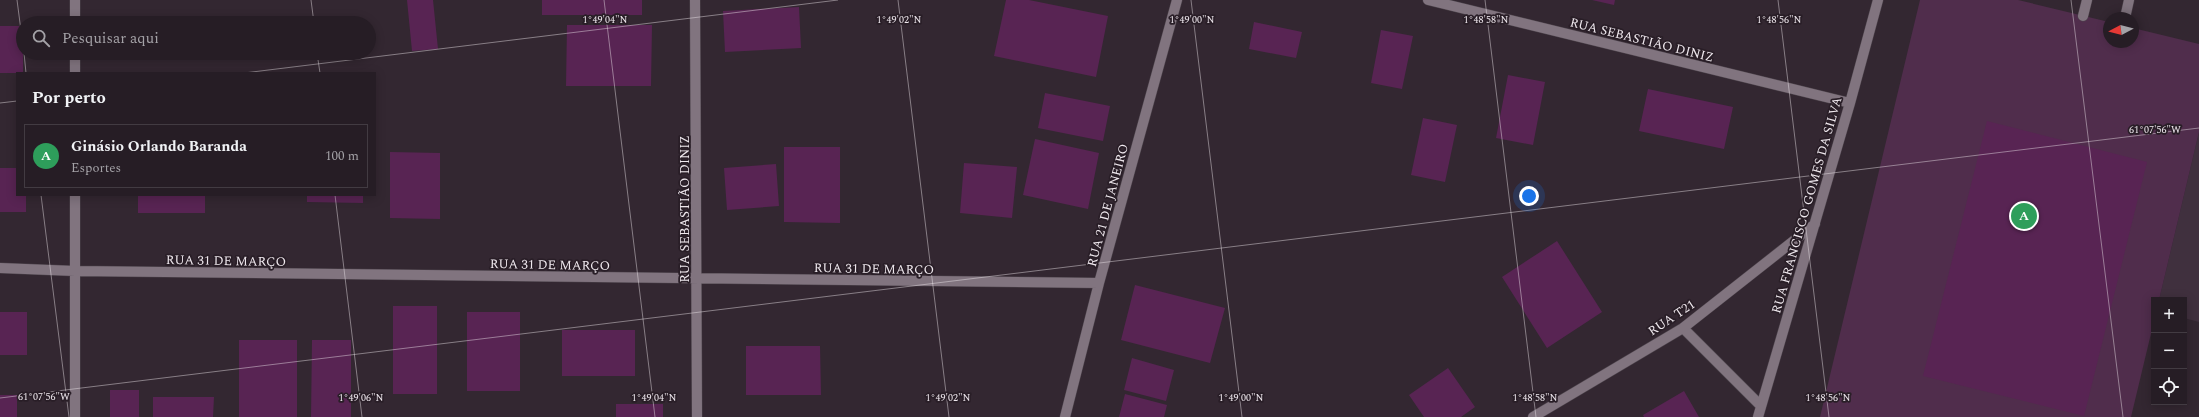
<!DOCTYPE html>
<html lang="pt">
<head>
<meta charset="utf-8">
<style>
  :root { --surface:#261d25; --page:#322a32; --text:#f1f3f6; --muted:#a4a2a7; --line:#423b42; --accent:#2563eb }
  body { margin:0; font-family:Spectral,serif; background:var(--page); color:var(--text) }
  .controls { position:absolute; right:12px; bottom:12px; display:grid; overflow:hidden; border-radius:0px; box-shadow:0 2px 10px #0003 }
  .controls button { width:36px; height:36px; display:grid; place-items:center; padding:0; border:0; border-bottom:1px solid var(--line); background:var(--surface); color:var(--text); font:20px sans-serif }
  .compass { position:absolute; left:2103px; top:12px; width:36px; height:36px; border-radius:50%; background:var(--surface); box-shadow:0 2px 10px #0003; rotate:263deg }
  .you { position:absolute; left:1529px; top:196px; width:14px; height:14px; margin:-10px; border:3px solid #fff; border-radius:50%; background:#1a73e8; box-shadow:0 0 0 6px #1a73e833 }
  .badge { display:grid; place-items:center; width:26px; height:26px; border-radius:50%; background:var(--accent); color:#fff; font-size:13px; font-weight:700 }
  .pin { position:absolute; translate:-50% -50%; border:2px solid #fff; box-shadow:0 1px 4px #0006 }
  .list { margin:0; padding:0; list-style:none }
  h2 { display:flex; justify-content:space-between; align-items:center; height:52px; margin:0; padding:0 16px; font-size:17px }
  h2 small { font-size:13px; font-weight:400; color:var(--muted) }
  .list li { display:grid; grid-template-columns:26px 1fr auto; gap:12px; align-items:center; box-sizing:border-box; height:64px; margin:0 8px 8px; padding:0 8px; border:1px solid var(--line); border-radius:0px }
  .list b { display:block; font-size:15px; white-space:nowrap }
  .list p { margin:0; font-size:13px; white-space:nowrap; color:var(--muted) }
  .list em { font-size:13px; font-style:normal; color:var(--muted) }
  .icon { flex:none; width:22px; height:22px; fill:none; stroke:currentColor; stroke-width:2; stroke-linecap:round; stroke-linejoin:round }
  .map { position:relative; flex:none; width:2199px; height:417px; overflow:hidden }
  .search { position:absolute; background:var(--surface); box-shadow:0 2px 10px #0003; left:16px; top:16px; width:360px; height:44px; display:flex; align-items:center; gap:10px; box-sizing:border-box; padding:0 14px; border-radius:22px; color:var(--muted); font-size:15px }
  .panel { position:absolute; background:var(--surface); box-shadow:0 2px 10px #0003; left:16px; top:72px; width:360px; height:124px; border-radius:0px }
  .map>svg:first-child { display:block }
</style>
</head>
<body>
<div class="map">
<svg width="2199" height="417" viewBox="0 0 2199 417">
  <rect width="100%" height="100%" fill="#332731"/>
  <path fill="#40303e" d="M2199,132V322L2184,318V300H2159Z"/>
  <path fill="#502d4c" d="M1920,0H2018L2109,22V42H2133V28L2199,44V132L2159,300H2154V321L2131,417H1820Z"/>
  <path fill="#582453" d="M407,0H433L438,49L412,51Z
    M542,0H642V15H542Z
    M1006,0H1029L1108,16L1096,77L994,56Z
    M1592,0H1615L1614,5Z
    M799,7L801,48L725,52L723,11Z
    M1254,22L1302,32L1296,58L1249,49Z
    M567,25H652L651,86H566Z
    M0,26H23V73H0Z
    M1381,30L1413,36L1402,89L1371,83Z
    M1508,75L1545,82L1533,145L1496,138Z
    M1648,89L1733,107L1724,149L1639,131Z
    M1045,93L1110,106L1103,141L1038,128Z
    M1423,118L1457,125L1445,182L1411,175Z
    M1987,121L2147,162L2084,416L1923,376Z
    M1035,139L1099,153L1088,209L1023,195Z
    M784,147H840V223L784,222Z
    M390,152L440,153V219L390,218Z
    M964,163L1017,167L1012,218L960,213Z
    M776,164L779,206L727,210L724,168Z
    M0,168H17V195H26V212H0Z
    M138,195H205V213H138Z
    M307,195H363V203L307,202Z
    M1557,241L1602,312L1547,348L1502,277Z
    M1135,285L1225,308L1210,363L1121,340Z
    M393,306H437V394H393Z
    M0,312H27V355H0Z
    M467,312H520V391H467Z
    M562,330H635V376H562Z
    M239,340H297V417H239Z
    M312,340H351V417H311Z
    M746,346H820L821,395H746Z
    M1132,358L1174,370L1166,401L1124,390Z
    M1448,368L1475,407L1461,417H1424L1409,395Z
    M110,390H139V417H110Z
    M1684,391L1699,417H1644L1643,415Z
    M1125,394L1167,405L1164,417H1119Z
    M0,395H17V417H0Z
    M153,397H214L213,417H153Z
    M616,404H663V417H616Z"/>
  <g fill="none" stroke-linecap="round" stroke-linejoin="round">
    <defs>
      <path id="lane" d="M2083,16L2087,0
        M2125,18L2129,0"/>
      <path id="street" d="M695,0L697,417
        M1428,0L1850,103
        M75,23V0
        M75,73V53
        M0,268L75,271L1099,283
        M1683,328L1761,406
        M75,417V195
        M1065,417L1099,283L1177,0
        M1533,417L1683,328L1815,224
        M1758,417L1850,103L1878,0"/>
    </defs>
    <use href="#lane" stroke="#4d444c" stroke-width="11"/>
    <use href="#street" stroke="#4d444c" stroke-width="11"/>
    <use href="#lane" stroke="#81747f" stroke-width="10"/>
    <use href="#street" stroke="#81747f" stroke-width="10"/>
  </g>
  <path fill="none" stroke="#efe8ee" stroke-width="1" stroke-opacity="0.45" d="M17,0L23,46M311,0L314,23M604,0L655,417M898,0L949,417M1191,0L1242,417M1485,0L1536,417M1778,0L1829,417M2071,0L2123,417M24,53L26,73M317,53L320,73M244,73L838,0M0,103L17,101M41,195L69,417M335,195L362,417M0,398L2199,128"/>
  <g text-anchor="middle" stroke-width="3.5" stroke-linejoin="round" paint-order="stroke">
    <g font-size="13" fill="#efe8ee" stroke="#291e27">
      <text transform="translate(1642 39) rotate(14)" y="5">RUA SEBASTIÃO DINIZ</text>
      <text transform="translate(1107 205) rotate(-75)" y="5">RUA 21 DE JANEIRO</text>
      <text transform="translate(1806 205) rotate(-74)" y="5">RUA FRANCISCO GOMES DA SILVA</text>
      <text transform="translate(684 209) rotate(-90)" y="5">RUA SEBASTIÃO DINIZ</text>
      <text transform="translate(226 260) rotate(1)" y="5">RUA 31 DE MARÇO</text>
      <text transform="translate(550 264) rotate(1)" y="5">RUA 31 DE MARÇO</text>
      <text transform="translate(874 268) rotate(1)" y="5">RUA 31 DE MARÇO</text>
      <text transform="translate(1671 317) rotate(-34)" y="5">RUA T21</text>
    </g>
  </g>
  <g font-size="10" text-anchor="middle" fill="#efe8ee" stroke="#291e27" stroke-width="3.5" stroke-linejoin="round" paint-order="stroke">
    <text x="605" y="23">1°49'04"N</text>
    <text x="899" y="23">1°49'02"N</text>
    <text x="1192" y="23">1°49'00"N</text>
    <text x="1486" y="23">1°48'58"N</text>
    <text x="1779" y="23">1°48'56"N</text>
    <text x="2155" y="133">61°07'56"W</text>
    <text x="44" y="400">61°07'56"W</text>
    <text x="361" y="401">1°49'06"N</text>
    <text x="654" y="401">1°49'04"N</text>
    <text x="948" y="401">1°49'02"N</text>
    <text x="1241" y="401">1°49'00"N</text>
    <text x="1535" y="401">1°48'58"N</text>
    <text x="1828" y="401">1°48'56"N</text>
  </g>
</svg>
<div class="controls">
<button>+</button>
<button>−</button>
<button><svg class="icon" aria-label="locate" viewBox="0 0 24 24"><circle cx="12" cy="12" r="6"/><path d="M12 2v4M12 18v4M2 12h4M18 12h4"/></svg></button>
</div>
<svg class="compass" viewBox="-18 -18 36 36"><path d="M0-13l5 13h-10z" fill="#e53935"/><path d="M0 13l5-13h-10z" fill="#a4a2a7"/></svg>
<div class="you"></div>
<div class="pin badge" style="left:2024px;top:216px;background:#2e9e5b">A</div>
<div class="search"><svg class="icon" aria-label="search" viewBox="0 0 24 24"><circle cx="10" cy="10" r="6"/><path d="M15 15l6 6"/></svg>Pesquisar aqui</div>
<section class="panel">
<h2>Por perto<small></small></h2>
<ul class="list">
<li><span class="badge" style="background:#2e9e5b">A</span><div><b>Ginásio Orlando Baranda</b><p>Esportes</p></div><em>100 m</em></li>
</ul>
</section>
</div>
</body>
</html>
